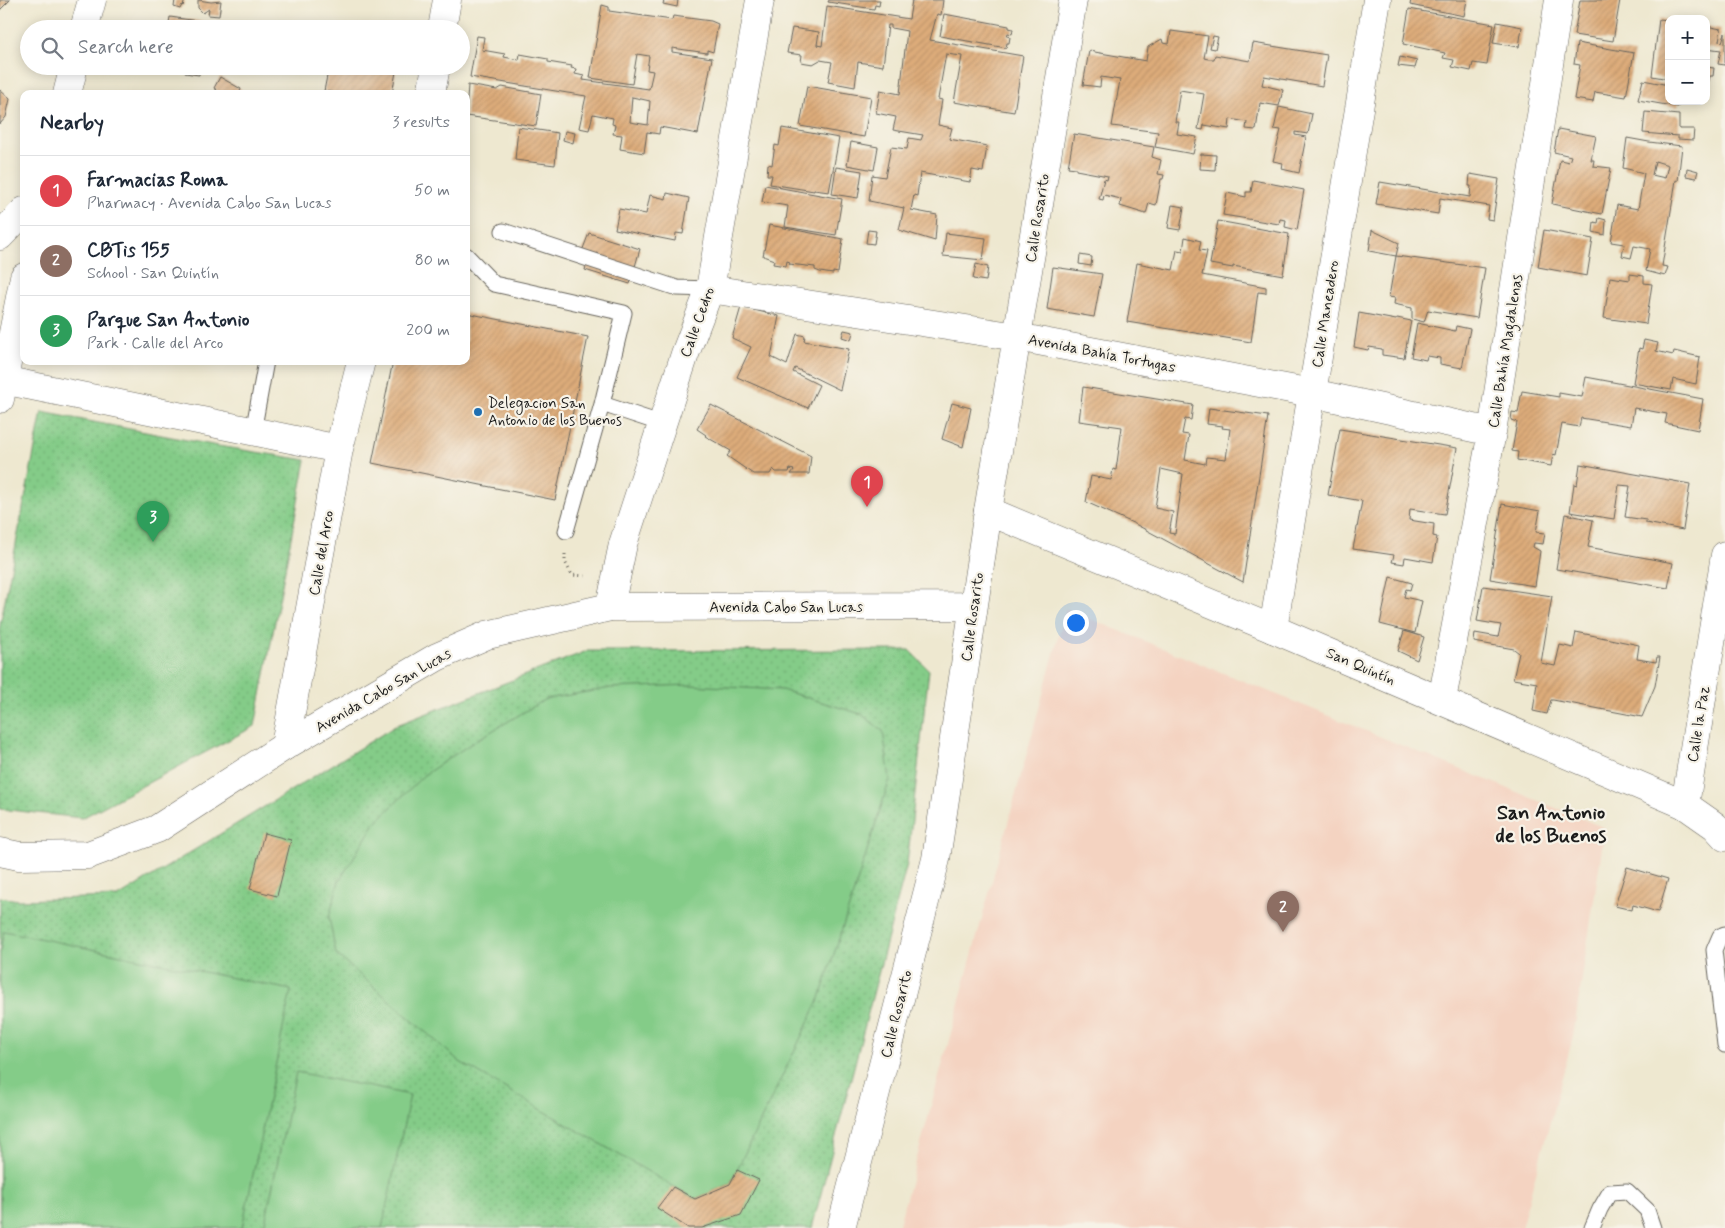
<!DOCTYPE html>
<html lang="en">
<head>
<meta charset="utf-8">
<style>
  :root { --surface:#fff; --page:#f2f2f3; --text:#1f2937; --muted:#747a83; --line:#e0e1e3; --accent:#b45309 }
  body { margin:0; font-family:Mynerve,sans-serif; background:var(--page); color:var(--text) }
  .controls { position:absolute; right:15px; top:15px; display:grid; overflow:hidden; border-radius:10px; box-shadow:0 2px 12px #0003 }
  .controls button { width:45px; height:45px; display:grid; place-items:center; padding:0; border:0; border-bottom:1px solid var(--line); background:var(--surface); color:var(--text); font:25px sans-serif }
  .you { position:absolute; left:1075px; top:622px; width:18px; height:18px; margin:-12px; border:4px solid #fff; border-radius:50%; background:#1a73e8; box-shadow:0 0 0 8px #1a73e833 }
  .badge { display:grid; place-items:center; width:32px; height:32px; border-radius:50%; background:var(--accent); color:#fff; font-size:16px; font-weight:700 }
  .pin { position:absolute; translate:-50% -41px; filter:drop-shadow(0 1px 2px #0008) }
  .pin::after { content:''; position:absolute; top:26px; width:18px; height:15px; background:inherit; clip-path:polygon(0 0,100% 0,50% 100%) }
  .list { margin:0; padding:0; list-style:none }
  h2 { display:flex; justify-content:space-between; align-items:center; height:65px; margin:0; padding:0 20px; font-size:21px }
  h2 small { font-size:16px; font-weight:400; color:var(--muted) }
  .list li { display:grid; grid-template-columns:32px 1fr auto; gap:15px; align-items:center; box-sizing:border-box; height:70px; padding:0 20px; border-top:1px solid var(--line) }
  .list b { display:block; font-size:19px; white-space:nowrap }
  .list p { margin:0; font-size:16px; white-space:nowrap; color:var(--muted) }
  .list em { font-size:16px; font-style:normal; color:var(--muted) }
  .icon { flex:none; width:28px; height:28px; fill:none; stroke:currentColor; stroke-width:2; stroke-linecap:round; stroke-linejoin:round }
  .map { position:relative; flex:none; width:1725px; height:1228px; overflow:hidden }
  .search { position:absolute; background:var(--surface); box-shadow:0 2px 12px #0003; left:20px; top:20px; width:450px; height:55px; display:flex; align-items:center; gap:12px; box-sizing:border-box; padding:0 18px; border-radius:28px; color:var(--muted); font-size:19px }
  .panel { position:absolute; background:var(--surface); box-shadow:0 2px 12px #0003; left:20px; top:90px; width:450px; height:275px; border-radius:10px }
  .map>svg:first-child { display:block }
</style>
</head>
<body>
<div class="map">
<svg width="1725" height="1228" viewBox="0 0 1725 1228">
  <defs>
    <pattern id="park-dots" width="8" height="8" patternUnits="userSpaceOnUse" patternTransform="scale(1.25)"><rect width="8" height="8" fill="#84cc88"/><path d="M2 2h.1M6 6h.1" fill="none" stroke="#71af75" stroke-width="1.8" stroke-linecap="round"/></pattern>
    <pattern id="building-hatch" width="6" height="6" patternUnits="userSpaceOnUse" patternTransform="scale(1.25)"><rect width="6" height="6" fill="#ddac7a"/><path d="M-1 1l2-2M0 6l6-6M5 7l2-2" fill="none" stroke="#bd9369"/></pattern>
  </defs>
  <rect width="100%" height="100%" fill="#f7f3e8"/>
  <filter id="ink" filterUnits="userSpaceOnUse"><feTurbulence type="fractalNoise" baseFrequency=".02" numOctaves="2"/><feDisplacementMap in="SourceGraphic" scale="10" xChannelSelector="R" yChannelSelector="G"/><feConvolveMatrix kernelMatrix="1 2 1 2 8 2 1 2 1" color-interpolation-filters="sRGB"/></filter>
  <filter id="wash" filterUnits="userSpaceOnUse"><feTurbulence type="fractalNoise" baseFrequency=".0096" numOctaves="4" result="noise"/><feDisplacementMap in="SourceGraphic" scale="20" xChannelSelector="R" yChannelSelector="G"/><feGaussianBlur stdDeviation="1.12" result="paint"/><feColorMatrix in="noise" values="0 0 0 0 0 0 0 0 0 0 0 0 0 0 0 0 0 1.4 0 .05"/><feComposite in="paint" operator="in"/></filter>
  <g filter="url(#wash)">
    <rect width="100%" height="100%" fill="#eee8d0"/>
    <path fill="#f4d3c1" d="M1066,609L1605,828L1573,1037L1521,1228H898Z"/>
    <path fill="url(#park-dots)" stroke="#507452" d="M42,412L218,446L306,460L255,726L82,818L0,809V625Z
      M909,650L929,670L907,864L812,1228H0V897L18,900L118,897L397,725L587,651Z"/>
    <path fill="#84cc88" stroke="#507452" d="M690,685L782,690L861,714L883,731L890,779L820,998L730,1184L695,1199L460,1062L336,954L329,917L339,881L375,823L424,775L475,741L546,699L611,688Z
      M4,931L291,990L242,1228H0V951Z
      M296,1072L410,1095L382,1228H264Z"/>
    <g id="blocks">
      <path fill="url(#building-hatch)" fill-rule="evenodd" d="M0,0H10L0,10Z
        M175,0H185L183,6L182,5L180,9L174,7Z
        M198,0L211,2L221,1L219,16L208,15L209,9L203,13L198,8Z
        M664,0H678L677,7L663,4Z
        M829,0H880L879,6L875,5L874,9L828,2Z
        M912,0H943L941,15L937,14L930,40L1023,56L1014,112L954,102L962,56L946,54L938,99L942,100L938,125L952,128L949,139L987,146L983,172L972,170L970,182L920,173L917,196L914,195L911,210L937,215L935,241L899,230L904,208L869,201L872,175L885,177L891,147L907,149L909,138L921,140L923,135L893,130L896,117L876,113L880,90L900,94L907,31L891,28V25H888L883,66L858,62L855,87L828,82L832,62L820,60L813,64L801,62L802,55L787,53L792,28L819,32L817,45L822,46L827,6L909,19Z
        M1411,0H1467L1464,16L1410,5Z
        M1580,0H1620L1613,41L1574,35Z
        M602,5L609,7V11L672,20L673,16L711,21L718,24L713,52L707,50V53L672,48V52L712,58L698,134L660,127L659,134L647,132L644,153L620,149L622,135L613,134L615,125L612,124L613,118L593,114L589,130L579,128L586,96L470,77L477,36L484,37L482,50L505,54L504,57L519,60L520,54L548,59V62L572,66L571,68L576,69L575,74L584,76L583,80L649,89L653,71L647,70L649,56L637,54L632,84L590,78ZM632,97L650,101L648,125L630,122Z
        M1409,9L1494,24L1487,65L1473,63L1471,71L1452,67L1454,60L1443,58L1445,53L1403,44Z
        M944,14L1009,26V28L1013,29L1012,34L1008,33L1007,36L1010,37L1009,43H1007L1006,48L940,36Z
        M170,17L219,24L218,29H168Z
        M1659,19L1669,20V79L1652,76Z
        M1497,22L1522,27L1519,47L1493,43Z
        M1706,26L1721,29L1719,41L1722,42L1725,33V65L1718,64L1721,50L1706,48Z
        M1171,31L1208,36L1204,58L1208,59H1214L1215,55L1250,61L1253,43L1327,55L1322,86L1264,76L1262,85L1283,90L1279,106L1260,103L1256,130L1246,129L1247,122L1230,119L1229,129L1204,125L1203,130L1198,129L1204,94L1180,90L1175,122H1179L1177,134L1197,137L1193,154L1155,147L1158,132L1112,126L1120,80L1101,77L1100,87L1083,85L1089,51L1146,61L1148,47L1162,39L1163,43L1169,44Z
        M1213,36L1218,37L1215,49L1210,48Z
        M1577,43L1634,53L1626,97L1595,92L1593,102L1574,99L1580,65L1574,64Z
        M1400,57L1417,61L1415,68L1398,66Z
        M171,66H200L199,75L185,73V69Z
        M329,66H397L392,94H342L324,91Z
        M1706,67L1714,68L1713,76H1710L1708,84H1706Z
        M220,77L241,89L239,94L215,93L217,90L214,88Z
        M1643,80L1669,85V101H1679L1678,107L1638,100Z
        M468,85L497,90L502,87L541,94L536,126L466,116Z
        M807,86L871,97L864,137L800,126Z
        M0,90L10,99L6,117L0,124Z
        M1279,107L1312,114L1308,134L1295,132V135L1306,137L1299,173L1282,169L1283,163L1273,161L1281,130L1274,129Z
        M1645,112L1679,115V129H1694L1693,140L1678,139V136L1643,133Z
        M518,127L558,133L555,165L515,160Z
        M782,128L839,138L829,192L814,190V191L770,184L772,175H767L768,164L772,165L775,145L779,146Z
        M1558,129L1596,136L1591,160H1594L1593,166L1611,168L1602,214L1552,204L1560,160L1569,162L1571,156L1554,152Z
        M565,131L575,133L573,143L563,140Z
        M1074,134L1154,147L1152,157L1161,160L1158,174L1164,175L1163,179H1161L1156,205L1149,203L1146,214L1120,206L1121,199L1104,195L1103,200L1099,199L1104,179L1107,180L1108,176L1076,170V168L1068,167Z
        M1627,138L1649,142L1682,146L1678,181L1676,180L1662,266L1668,267L1665,276L1646,271L1650,249L1634,246L1631,258L1622,256L1624,244L1611,242L1617,205L1638,209L1644,173L1623,168ZM1655,161L1668,165L1665,178L1652,175Z
        M851,142L878,147L874,170L847,165Z
        M1201,154L1216,155L1215,170L1200,169Z
        M836,167L862,171L858,198L832,194Z
        M1687,168L1698,171L1696,178L1686,176Z
        M1470,174L1499,179L1493,220L1487,219L1489,206L1440,198L1438,214L1376,204L1380,182L1470,197L1471,186H1469Z
        M1253,180L1304,190L1297,230L1285,227L1286,220L1280,219L1279,224L1223,215L1227,193L1246,197V192H1251Z
        M765,185L842,199L836,235L785,227L788,206L762,202Z
        M667,193L689,198L683,234L676,233L675,241L615,229L619,209L646,214L650,195L666,199Z
        M1172,205L1184,207L1180,230L1168,228Z
        M1599,218L1606,220L1605,235L1593,232L1594,222L1598,223Z
        M1218,221L1289,234L1283,275L1233,266V268L1210,264Z
        M769,225L843,239L838,273L833,272V274L820,272L815,270V267L789,264L790,262L787,261L786,266L773,264L774,260L763,256Z
        M868,230L876,231L874,244L866,243Z
        M1372,230L1399,243L1396,256L1369,251Z
        M1544,230L1593,239L1587,276L1538,267Z
        M589,233L640,249L630,284L585,270L589,257L581,254Z
        M946,233L986,238L983,260L943,256Z
        M1185,237L1201,241L1199,250L1207,251L1202,275L1266,287V293L1258,292L1251,342L1127,322L1137,263L1173,270L1177,250L1183,251Z
        M1080,255L1092,257L1091,266L1079,264Z
        M1396,256L1485,268L1477,318L1428,310L1424,322L1412,319V308L1394,304L1395,298L1389,297Z
        M976,264L988,267L986,281L973,279Z
        M1053,267L1102,274L1094,317L1047,309Z
        M1630,274L1644,276V283L1652,284L1646,324L1604,318L1610,277L1630,280Z
        M741,307L779,316L771,357L787,365L797,334L805,336L804,341L849,349L840,390L795,368L793,372L819,385L808,408L737,377L751,347L732,338Z
        M466,313L588,337L555,500L372,463L393,361H466Z
        M1359,313L1396,320L1397,318L1411,321L1404,358L1382,355V349L1369,347L1368,350L1354,347Z
        M1417,323L1455,331L1456,326L1470,329L1462,368L1440,364V358L1427,356L1426,360L1411,357Z
        M844,330L853,332L851,340L842,337Z
        M1644,340L1658,343L1656,351L1673,355L1674,351L1700,357L1696,384L1673,379L1671,390L1633,383L1639,348L1642,349Z
        M1586,377L1703,399L1698,430L1665,423L1667,414L1634,408L1631,426L1581,418L1579,427L1562,424L1556,455L1553,454L1551,466L1517,460L1518,452L1512,451L1517,422L1511,420L1512,412L1518,413L1522,391L1559,397V393L1582,397Z
        M1083,387L1193,405L1191,420L1185,419L1182,434L1189,435L1185,460L1205,464L1206,457L1226,459L1230,429L1222,428L1223,426L1207,424L1209,408L1268,416L1243,582L1135,524L1086,502L1091,476L1111,480L1113,469L1116,470L1122,427L1079,421ZM1161,469L1183,474L1175,534L1169,533L1173,512L1155,508Z
        M952,403L971,408L963,447L942,439Z
        M711,405L811,456L809,474H791L794,470L790,469L789,472H776L773,469L770,474H753L727,456L731,451L705,436L706,435L697,429Z
        M1340,429L1457,448L1445,514L1410,509L1409,520L1434,524L1433,536L1437,537L1433,562L1405,557L1404,564L1392,562L1394,555L1353,549L1362,501L1328,495Z
        M1580,464L1690,484L1683,530L1646,523V520L1625,517L1630,486L1619,485L1614,519L1570,512L1574,484L1577,485Z
        M1502,504L1540,511L1536,532L1545,533L1543,544L1534,543L1533,547L1540,551L1535,586L1490,579Z
        M1565,514L1593,520L1588,547L1673,563L1668,588L1556,569Z
        M1390,577L1412,583L1410,590L1406,589L1404,597L1422,601L1415,633L1380,624Z
        M1483,586L1552,596L1541,663L1555,666L1560,645L1573,648L1576,632L1639,645L1637,659L1656,662L1657,657H1660L1655,686L1642,717L1553,700H1551L1547,714L1533,711L1537,683L1513,679L1519,653L1514,649L1474,642L1475,633L1498,637L1501,625L1477,621Z
        M1404,631L1424,637L1417,660L1398,651Z
        M264,833L291,840L277,896L250,889Z
        M1627,867L1668,879L1658,912L1633,905L1632,910L1615,906Z
        M737,1170L759,1180L741,1215L702,1228H688L657,1208L673,1187L695,1199L730,1184Z"/>
    </g>
  </g>
  <g filter="url(#ink)">
    <use href="#blocks" fill-opacity="0" stroke="#66635b" stroke-width="1"/>
    <g fill="none" stroke-linecap="round" stroke-linejoin="round">
      <defs>
        <path id="lane" d="M503,231L677,288L710,289
          M466,255L494,284L624,313L602,404L566,531
          M602,404L663,424
          M253,432L266,361
          M1725,934L1720,936L1714,950L1725,1045
          M1592,1228L1600,1209L1610,1192L1627,1191L1647,1210L1653,1228"/>
        <path id="street" d="M442,29L447,0
          M431,94L436,66
          M0,236L24,211
          M710,289L1017,337L1312,393L1492,432
          M3,380L339,449
          M988,511L1073,0
          M610,607L623,544L685,354L710,289L760,0
          M1273,629L1377,0
          M1442,700L1492,432L1559,0
          M285,746L339,449L361,361
          M1685,805L1725,555"/>
        <path id="secondary" d="M84,29L92,0
          M67,94L74,66
          M0,399L24,277
          M0,852L19,856L88,855L157,829L285,746L437,657L487,635L610,607L973,606
          M841,1228L936,859L988,511L1273,629L1685,805L1715,826L1725,837"/>
      </defs>
      <use href="#lane" stroke="#66635b" stroke-width="17"/>
      <use href="#street" stroke="#66635b" stroke-width="29"/>
      <use href="#secondary" stroke="#66635b" stroke-width="29"/>
      <path stroke="#66635b" stroke-width="3" stroke-dasharray="1 4" stroke-linecap="butt" d="M565,554V562L572,575L586,576"/>
      <use href="#lane" stroke="#fff" stroke-width="15"/>
      <use href="#street" stroke="#fff" stroke-width="28"/>
      <use href="#secondary" stroke="#fff" stroke-width="28"/>
    </g>
  </g>
  <circle fill="#1f6fb2" stroke="#f7f3e8" stroke-width="2" cx="478" cy="412" r="5"/>
  <g text-anchor="middle" stroke-width="4.5" stroke-linejoin="round" paint-order="stroke">
    <g font-size="15" fill="#1c1c1c" stroke="#f7f3e8">
      <text transform="translate(1037 218) rotate(-81)" y="5">Calle Rosarito</text>
      <text transform="translate(1325 314) rotate(-81)" y="5">Calle Maneadero</text>
      <text transform="translate(697 322) rotate(-70)" y="5">Calle Cedro</text>
      <text transform="translate(1505 351) rotate(-81)" y="5">Calle Bahía Magdalenas</text>
      <text transform="translate(1102 353) rotate(11)" y="5">Avenida Bahía Tortugas</text>
      <text transform="translate(321 553) rotate(-80)" y="5">Calle del Arco</text>
      <text x="786" y="612">Avenida Cabo San Lucas</text>
      <text transform="translate(972 617) rotate(-82)" y="5">Calle Rosarito</text>
      <text transform="translate(1361 666) rotate(23)" y="5">San Quintín</text>
      <text transform="translate(383 690) rotate(-30)" y="5">Avenida Cabo San Lucas</text>
      <text transform="translate(1698 724) rotate(-81)" y="5">Calle la Paz</text>
      <text transform="translate(896 1014) rotate(-76)" y="5">Calle Rosarito</text>
    </g>
    <g font-size="15" fill="#1c1c1c" stroke="#f7f3e8" text-anchor="start">
      <text x="488" y="408">Delegacion San<tspan x="488" dy="17">Antonio de los Buenos</tspan></text>
    </g>
    <g font-size="20" font-weight="bold" fill="#1c1c1c" stroke="#f7f3e8">
      <text x="1551" y="819">San Antonio<tspan x="1551" dy="23">de los Buenos</tspan></text>
    </g>
  </g>
</svg>
<div class="controls">
<button>+</button>
<button>−</button>
</div>
<div class="you"></div>
<div class="pin badge" style="left:867px;top:507px;background:#e0444e">1</div>
<div class="pin badge" style="left:1283px;top:932px;background:#8d6e63">2</div>
<div class="pin badge" style="left:153px;top:542px;background:#2e9e5b">3</div>
<div class="search"><svg class="icon" aria-label="search" viewBox="0 0 24 24"><circle cx="10" cy="10" r="6"/><path d="M15 15l6 6"/></svg>Search here</div>
<section class="panel">
<h2>Nearby<small>3 results</small></h2>
<ul class="list">
<li><span class="badge" style="background:#e0444e">1</span><div><b>Farmacias Roma</b><p>Pharmacy · Avenida Cabo San Lucas</p></div><em>50 m</em></li>
<li><span class="badge" style="background:#8d6e63">2</span><div><b>CBTis 155</b><p>School · San Quintín</p></div><em>80 m</em></li>
<li><span class="badge" style="background:#2e9e5b">3</span><div><b>Parque San Antonio</b><p>Park · Calle del Arco</p></div><em>200 m</em></li>
</ul>
</section>
</div>
</body>
</html>
